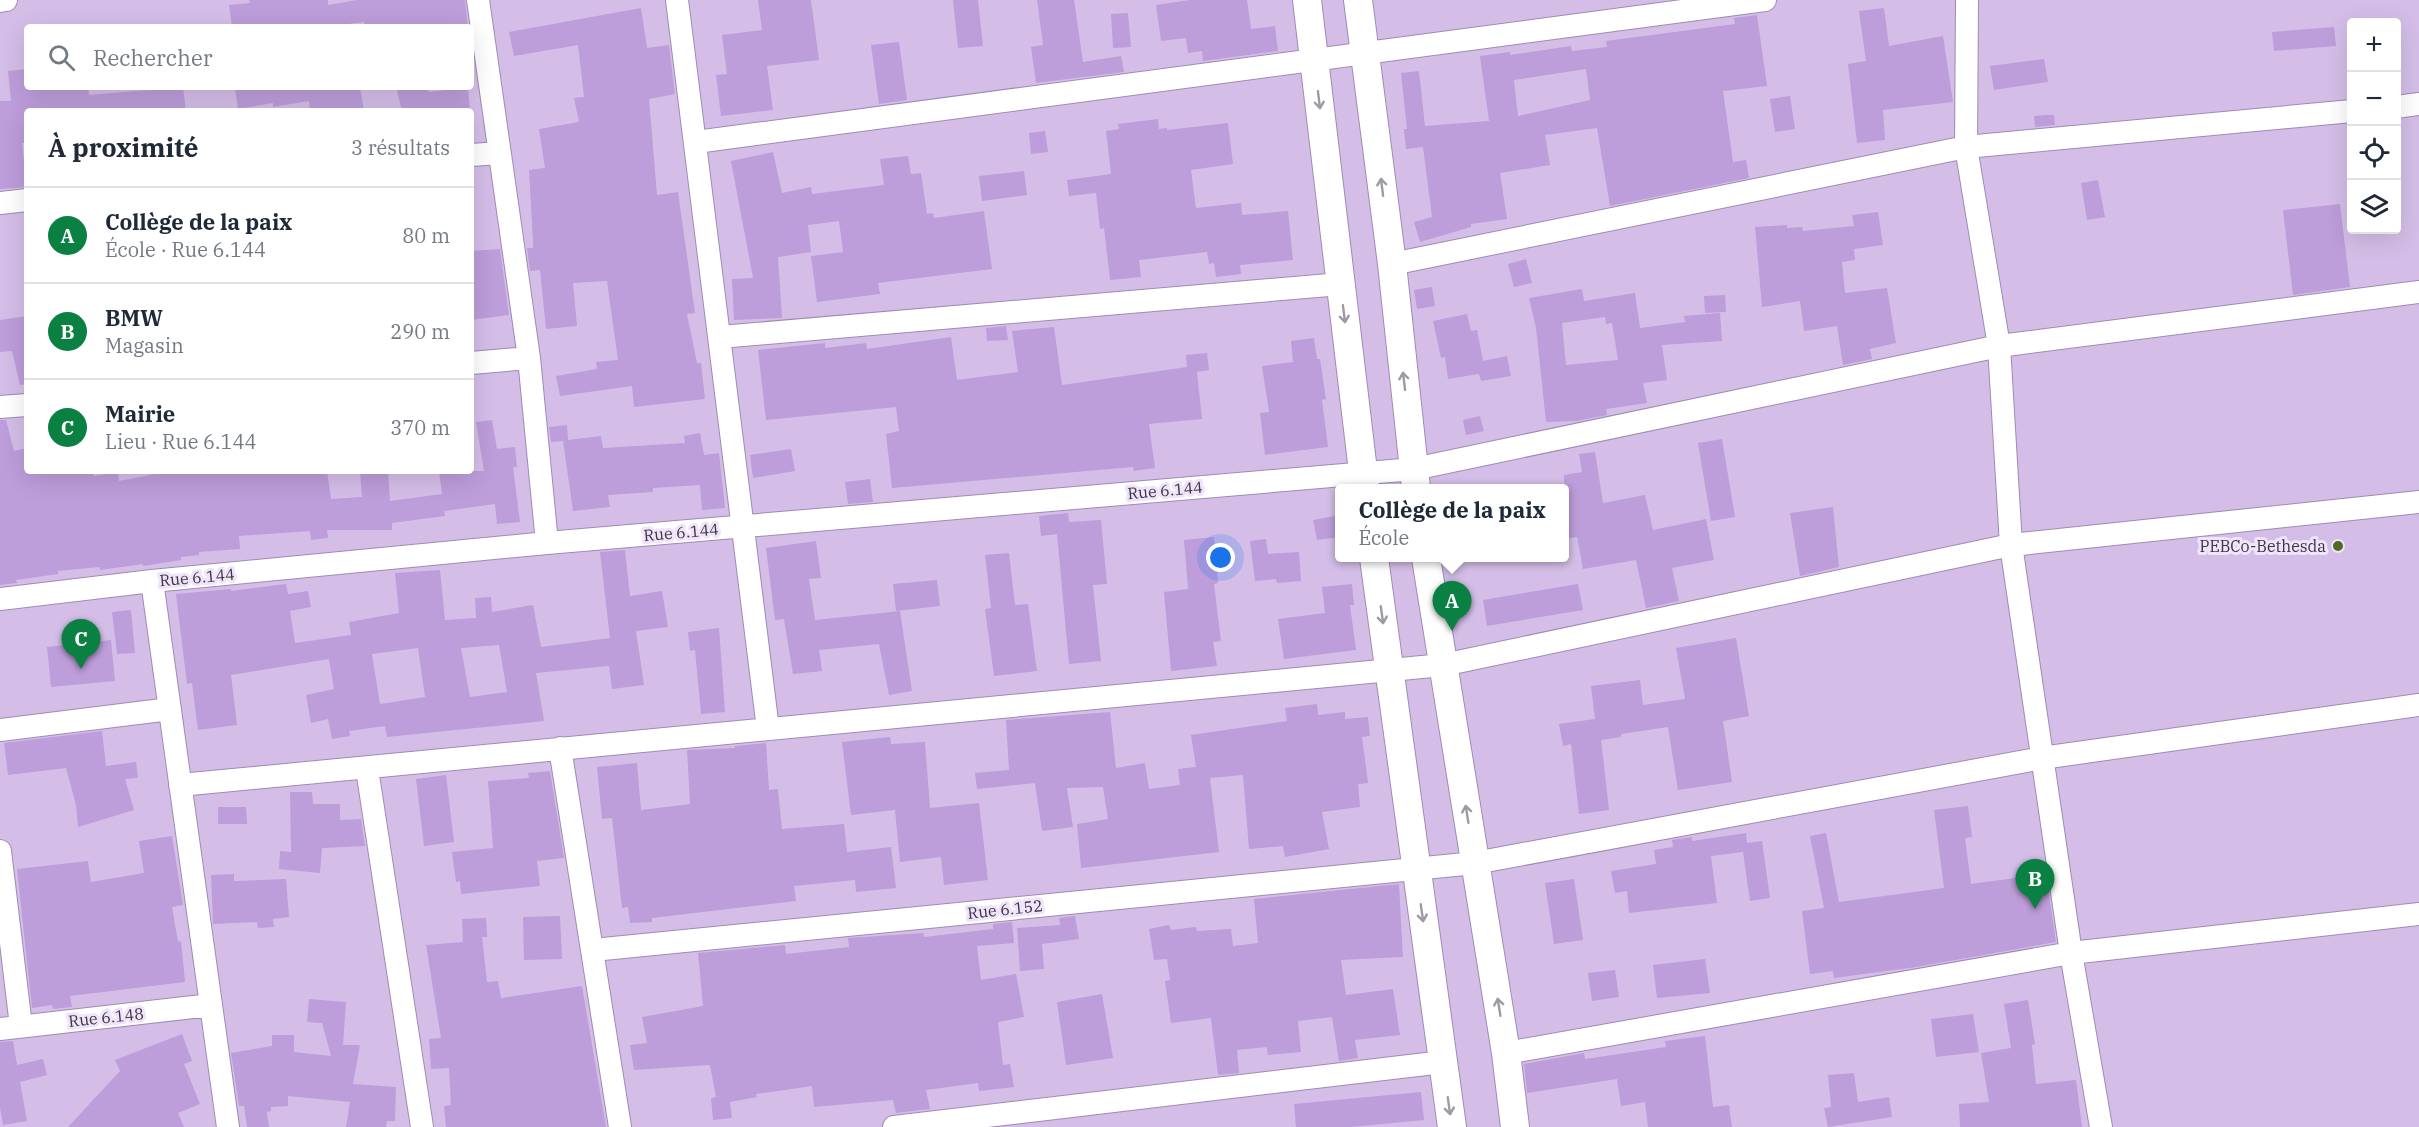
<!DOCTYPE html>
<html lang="fr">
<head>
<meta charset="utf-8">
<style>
  :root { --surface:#fff; --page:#f6f6f7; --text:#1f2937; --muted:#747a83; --line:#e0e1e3; --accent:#0b8043 }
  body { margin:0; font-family:"IBM Plex Serif",serif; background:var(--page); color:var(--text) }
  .controls { position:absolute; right:18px; top:18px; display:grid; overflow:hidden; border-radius:6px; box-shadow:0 6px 24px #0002 }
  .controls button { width:54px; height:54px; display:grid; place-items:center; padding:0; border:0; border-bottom:2px solid var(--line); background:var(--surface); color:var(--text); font:30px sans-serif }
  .you { position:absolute; left:1221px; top:558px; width:21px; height:21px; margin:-15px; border:4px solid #fff; border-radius:50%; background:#1a73e8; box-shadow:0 0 0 9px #1a73e833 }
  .badge { display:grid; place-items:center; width:39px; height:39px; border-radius:50%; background:var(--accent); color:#fff; font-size:20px; font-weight:700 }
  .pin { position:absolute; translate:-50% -50px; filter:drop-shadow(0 2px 3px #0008) }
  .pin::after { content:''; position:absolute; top:32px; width:21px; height:18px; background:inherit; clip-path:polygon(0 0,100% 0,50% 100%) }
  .popup { position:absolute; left:1335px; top:484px; width:234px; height:78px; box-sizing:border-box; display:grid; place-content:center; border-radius:6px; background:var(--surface); filter:drop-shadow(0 2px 4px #0005); font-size:20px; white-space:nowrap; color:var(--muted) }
  .popup b { font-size:22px; color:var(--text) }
  .popup::after { content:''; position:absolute; left:50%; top:100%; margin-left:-12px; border:12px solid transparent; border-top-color:var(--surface) }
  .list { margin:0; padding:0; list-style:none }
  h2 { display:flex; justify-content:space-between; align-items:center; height:78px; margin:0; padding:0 24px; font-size:26px }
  h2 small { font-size:20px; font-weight:400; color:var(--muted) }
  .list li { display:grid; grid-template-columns:39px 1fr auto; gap:18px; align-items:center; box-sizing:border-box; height:96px; padding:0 24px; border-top:2px solid var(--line) }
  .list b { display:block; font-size:22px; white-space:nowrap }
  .list p { margin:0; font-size:20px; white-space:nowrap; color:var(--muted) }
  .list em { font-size:20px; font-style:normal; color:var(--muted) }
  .icon { flex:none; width:33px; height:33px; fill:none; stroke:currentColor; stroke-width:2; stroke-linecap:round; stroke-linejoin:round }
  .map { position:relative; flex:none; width:2419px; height:1127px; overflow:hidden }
  .search { position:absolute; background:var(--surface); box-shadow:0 6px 24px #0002; left:24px; top:24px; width:450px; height:66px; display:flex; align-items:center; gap:15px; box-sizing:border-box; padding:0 21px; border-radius:6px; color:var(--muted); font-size:22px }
  .panel { position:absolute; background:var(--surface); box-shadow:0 6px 24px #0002; left:24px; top:108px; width:450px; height:366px; border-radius:6px }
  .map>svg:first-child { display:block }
</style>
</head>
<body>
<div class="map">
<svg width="2419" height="1127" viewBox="0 0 2419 1127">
  <rect width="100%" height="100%" fill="#d4bee8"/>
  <path fill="#bd9dda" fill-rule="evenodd" d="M249,0H328V5L357,0H465L468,27H365L364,22L326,27H232L229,5L250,3Z
    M758,0H811L819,60L767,66L773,110L721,116L716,75L727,74L722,35L762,30Z
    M953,0H978L983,46L958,48Z
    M1037,0H1074L1083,62L1121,56L1124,72L1036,83L1031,47L1043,45Z
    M1190,0H1247L1251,29L1275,26L1278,51L1203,61L1202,51L1188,53L1186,38L1161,41L1156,5Z
    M641,8L647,48L669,45L675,94L649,99L657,195L678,192L695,313L687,314L697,363H701L705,399L634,407L632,386L560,396L556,376L597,369L596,362L618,360L607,281L573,283L577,326L546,329L540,270L530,271L527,248H533V242L529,170L545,168L539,129L579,122L574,98L584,97L578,45L514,56L509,32Z
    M1884,8L1889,46L1943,36L1953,102L1883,110L1885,140L1857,143L1848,64L1866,61L1859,11Z
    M1128,13L1131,47L1113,48L1111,14Z
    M1757,15L1767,86L1723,91L1733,162L1746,160L1749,178L1610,206L1597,128L1545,135L1550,165L1500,173L1507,219L1471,224V227L1420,242L1414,222L1432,217L1423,147L1406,149L1404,129H1407L1401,73L1419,71L1425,126L1489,121L1480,56L1510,52V55L1571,46L1572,51L1607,47L1606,41L1735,24L1734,18ZM1586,69L1590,100L1518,116L1514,80Z
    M2334,27L2336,46L2274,51L2272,32Z
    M899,42L907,100L879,104L871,45Z
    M2044,59L2048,82L1994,90L1990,66Z
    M27,69V87H88L89,95L183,87L186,111H27V143H22L27,187L0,189V101H11L8,71Z
    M235,87H360L364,111H310L309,101L273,107V103L238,109Z
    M396,87H428L429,92L468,87L470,111H402Z
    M1790,96L1795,129L1775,132L1770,99Z
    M2046,115H2054L2055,125L2035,127L2034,116Z
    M1158,119L1159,129L1167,128V130L1228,123L1233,164L1191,170L1196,208L1241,203L1242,215L1288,211L1293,260L1240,265L1241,274L1216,277L1214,263L1209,264L1207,252L1139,260L1141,277L1110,280L1104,228L1100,229L1096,193L1069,196L1067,180L1111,174L1106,131L1119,129L1118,124Z
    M1045,131L1048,152L1031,154L1029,133Z
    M773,152L782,193L811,187L812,194L884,185L880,159L908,156L911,174L921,173L927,214L933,213L934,218L984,211L992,269L878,283L880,294L817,302L811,256L843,252L839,221L808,225L811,252L778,257L782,318L734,320L732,279L753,278L731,161Z
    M1024,171L1027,195L982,201L979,176Z
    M2098,180L2105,217L2087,220L2081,183Z
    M2340,204L2350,287L2293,295L2283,210Z
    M1878,212L1883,245L1854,249L1855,260L1842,262L1845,293L1887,288L1896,343L1870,349L1872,359L1843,365L1837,326L1804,331L1800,301L1762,307L1755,227L1787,225V228L1802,227L1803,231L1854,226L1852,215Z
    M500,249L509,315L471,320V251Z
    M1526,259L1532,283L1514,287L1508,264Z
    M1432,287L1435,306L1417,309L1414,290Z
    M1582,289L1584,301L1635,293L1640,328L1685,322L1684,316L1720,313L1722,341L1662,345L1667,380L1643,383L1647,403L1606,409L1607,415L1576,421L1546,422L1536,328L1529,298ZM1605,317L1606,324L1612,323L1618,360L1566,365L1562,323Z
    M1725,295L1726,312L1705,313L1704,296Z
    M1467,314L1471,331L1477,330L1483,361L1507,356L1511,376L1481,381L1479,374L1448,379L1445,357L1441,358L1433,321Z
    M27,316V384L20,385L12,351L0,352V320Z
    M1006,326L1008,340L987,341L986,328Z
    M1054,327L1062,385L1187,367L1186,355L1207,353L1209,370L1197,372L1202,419L1149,424L1155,468L1134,471L1133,467L892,488L886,434L899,431L896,407L766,420L758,350L825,343V348L866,343L867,349L951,337L957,380L1018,372L1012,331Z
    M1314,338L1317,359H1320L1326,399L1322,400L1328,447L1265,455L1260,413L1269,412L1262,366L1293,362L1291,341Z
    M1480,416L1484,431L1466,435L1463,420Z
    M0,420H6L14,451L27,448V471H93L94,476L118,472L119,481L170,471H327L331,499L362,497L360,471H388L390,501L442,494L439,471H484L476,422L492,420L497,449L515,447L517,467H513L520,522L497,524L495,504L444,511L445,516L392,523V530H327L328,538L311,540L310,531L239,536L240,549L199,552V555L181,557V560L143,566V564L100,570L99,567L58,571V574L16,580L17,583L0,585Z
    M567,425L568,440L601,436L603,448L685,443L684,436L700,433L704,455L719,453L725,508L702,510L700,485L653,488V492L608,495L610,507L573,511L563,441L551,442L549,427Z
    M1722,439L1735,517L1711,521L1698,443Z
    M791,449L795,471L753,478L750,455Z
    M1595,452L1603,503L1645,495L1653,530L1706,519L1714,560L1672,568L1679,601L1646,608L1636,560L1583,569L1577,537L1564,539V475L1582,472L1579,454Z
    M870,479L873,502L848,504L845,482Z
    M1833,507L1839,567L1800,576L1790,513Z
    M1068,513L1069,522L1101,520L1107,584L1093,585L1101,661L1069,664L1057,534L1041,536L1039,516Z
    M1340,515V537L1317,540L1313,520Z
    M1214,537L1218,583L1214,584L1221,641L1213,642L1217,666L1171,671L1164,592L1188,589L1184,540Z
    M1266,539L1268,554L1299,552L1301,581L1277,583L1276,579L1255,581L1250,541Z
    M816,541L821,578L809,579L815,620L900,611L912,691L889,695L879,644L819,650L822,671L793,674L784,619L775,620L766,548Z
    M625,550L630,596L662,591L668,627L636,631L644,685L612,689L609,666L536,673L544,721L387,737L385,726L349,731L350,736L332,739L328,719L311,723L306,695L334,689L329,659L231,675L237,725L198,730L192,683L187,684L176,594L231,589V591L286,584L288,594L308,591L311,607L290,611L295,643L351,635L349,622L399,613L395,573L440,570L445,620L476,618L475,598L491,597L492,612L533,605L541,647L610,638L600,552ZM499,645L507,692L470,697L461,648ZM418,648L425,697L380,704L372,654Z
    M1009,553L1015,605L1028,604L1037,671L994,676L985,609L991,608L985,555Z
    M937,580L940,606L896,611L893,584Z
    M1352,584L1354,605H1350L1356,650L1284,659L1278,619L1325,613L1322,587Z
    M1578,584L1583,610L1487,626L1483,600Z
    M131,610L135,653L117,654L112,612Z
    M719,628L725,712L701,714L695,650L690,651L688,632Z
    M1736,638L1749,716L1723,721L1732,782L1678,790L1668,727L1621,734V737L1601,740L1609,810L1579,814L1571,744L1563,746L1559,724L1595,719L1591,686L1640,680L1643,705L1685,699L1676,648Z
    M111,640L115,681L51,687L47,647Z
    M1317,704L1318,715L1345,712V719L1368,717L1370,736L1362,737L1368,783L1358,784L1360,807L1322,812L1329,849L1285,857L1283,846L1249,849L1243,775L1210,778L1219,852L1081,868L1077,824L1108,819L1103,787L1067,788L1073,827L1042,831L1035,783L977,789L975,773L1009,770L1006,720L1110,712L1116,768L1145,763L1149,789L1180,785L1178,769L1196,767L1191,735L1287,721L1285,708Z
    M102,731L106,766L136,762L138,778L125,779L134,810L78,827L76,805L66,768L8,775L4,743Z
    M890,737L891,744L925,742L930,808L979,803L988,880L944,885L941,857L900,862L895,810L851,815L842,742Z
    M766,743L769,790L778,789L782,829L844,824L847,852L891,847L896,888L856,892L855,880L794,886L796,901L652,918V922L630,923L628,907L622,908L612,818L602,819L597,767L637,763L641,810L690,804L687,750L735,748V746Z
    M550,771L564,858L537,861L540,886L461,894L460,881L456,882L452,852L493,848L488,781L529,778L528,773Z
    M446,775L454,842L424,846L416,779Z
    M290,792H312L313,804H340V820L361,819L365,846L322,848L320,873L279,869L280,851L291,852Z
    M1968,806L1972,837L1965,838L1971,884L2046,874L2056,942L1916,967L1834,978L1833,971L1810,974L1802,911L1824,908L1810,836L1826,833L1839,902L1944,888L1934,810Z
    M218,807H246L247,824H218Z
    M1746,833L1747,843L1762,841L1770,898L1750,901L1743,852L1711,856L1717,903L1629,913L1627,891L1615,893L1611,871L1656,864L1654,850L1673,847L1672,840L1692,837V841Z
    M172,836L183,905L172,907L178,942L181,941L185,982L70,996L72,1007L53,1009L52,1005L32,1008L17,869L88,861L91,882L144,873L139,841Z
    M234,874V881L286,879L289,917L273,919L274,927L258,928L257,922L213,924L211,875Z
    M1574,879L1583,940L1554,944L1545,883Z
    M1399,884L1403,957L1341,960L1346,995L1393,989L1400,1035L1355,1040L1358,1058L1339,1061L1332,1017L1298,1021L1301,1052L1268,1055L1267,1047L1237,1050L1239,1073L1218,1075L1211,1018L1171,1023L1165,981L1170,980L1167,959L1154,960L1149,929L1169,925L1171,930L1196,927L1197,931L1231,929L1233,946L1258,943L1254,899Z
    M560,916L562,959L524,960L523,917Z
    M1075,916L1079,939L1042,944L1044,969L1020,971L1017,928L1060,925L1059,918Z
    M486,918L487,937H482L487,982L498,981L501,998L582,986L606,1127H446L444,1106L451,1105L449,1068L431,1069L429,1039L441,1038L426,945L463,942L462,919Z
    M1012,922L1014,943L977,946L981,980L1016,974L1024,1017L998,1022L1003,1065L1010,1064L1014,1087L979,1091L978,1083L926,1090L930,1109L896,1113L893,1100L814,1107L812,1086L756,1094L757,1097L730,1102L732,1118L713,1120L711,1098L716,1097L710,1065L634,1070L630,1045L647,1043L642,1017L703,1006L698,953L785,945L786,954L849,947L848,938L923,933L924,937L993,929V924Z
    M1705,959L1710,993L1657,998L1653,965Z
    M1615,970L1619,997L1592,1001L1588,973Z
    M1102,994L1113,1058L1066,1065L1057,1002Z
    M309,999L346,1002L343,1045H360L353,1084L396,1087L395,1121H387L386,1127H346L350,1102L288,1096V1106L271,1107V1111L267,1112L269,1127H247L244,1106H239L231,1053L272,1046V1035H294V1052L331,1056L322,1023L307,1022Z
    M2028,1000L2035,1044L2032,1045L2036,1084L2076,1080L2082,1127H1960L1959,1104L1989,1102L1981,1053L2011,1048L2004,1004Z
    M1973,1014L1979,1052L1936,1057L1931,1019Z
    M182,1034L192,1061L184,1064L200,1104L178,1113L184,1127H68L120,1071L115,1060Z
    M1705,1036L1713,1107L1729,1105L1732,1127H1648L1645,1102L1621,1106L1617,1079L1527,1093L1524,1064L1584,1053L1585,1059L1666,1047L1665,1041Z
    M13,1041L17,1065L43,1059L47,1075L20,1082L27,1121L3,1125L0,1107V1042Z
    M1854,1073L1858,1102L1889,1097L1892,1117L1828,1127L1824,1108L1831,1107L1828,1075Z
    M1421,1092L1424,1120L1351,1127H1296L1294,1104Z"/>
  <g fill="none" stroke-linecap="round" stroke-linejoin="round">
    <defs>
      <path id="minor" d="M478,0L529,358L547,543
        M677,0L768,729
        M1967,0L1966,147L1999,346L2011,545L2071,953L2101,1127
        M0,1L6,0
        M2396,107L2419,104
        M696,142L1765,0
        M471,155L500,153
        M0,203L27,200
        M1392,264L1966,147L2352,111
        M720,337L1341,284
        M471,363L529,358
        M0,407L27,405
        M152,581L228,1127
        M0,599L152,581L547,543L1414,469L1999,346L2419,292
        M0,730L170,709
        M560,748L620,1127
        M367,769L422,1127
        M180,785L1443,665L2011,545L2419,502
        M0,851L21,1026
        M593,950L1475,863L2042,758L2419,705
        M0,1029L211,1005
        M1506,1053L2071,953L2419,914
        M894,1127L1443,1062"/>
      <path id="major" d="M1307,0L1365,488
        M1358,0L1392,264L1416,488
        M1374,558L1452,1127
        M1426,558L1506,1053L1515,1127"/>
    </defs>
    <use href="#minor" stroke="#9f8bb2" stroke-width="24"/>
    <use href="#major" stroke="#9f8bb2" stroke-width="30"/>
    <use href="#minor" stroke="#fff" stroke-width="22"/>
    <use href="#major" stroke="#fff" stroke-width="28"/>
  </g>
  <defs><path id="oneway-shaft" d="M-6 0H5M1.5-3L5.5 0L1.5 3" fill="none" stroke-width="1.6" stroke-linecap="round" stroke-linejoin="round" transform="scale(1.5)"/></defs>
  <g stroke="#9e9aa2">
    <use href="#oneway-shaft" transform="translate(1319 100) rotate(83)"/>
    <use href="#oneway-shaft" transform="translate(1382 187) rotate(-97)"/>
    <use href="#oneway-shaft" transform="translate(1344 314) rotate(83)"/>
    <use href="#oneway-shaft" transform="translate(1404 381) rotate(-97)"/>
    <use href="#oneway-shaft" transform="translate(1382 615) rotate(82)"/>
    <use href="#oneway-shaft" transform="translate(1467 814) rotate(-99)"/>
    <use href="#oneway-shaft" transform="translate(1422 913) rotate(82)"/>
    <use href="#oneway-shaft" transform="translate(1499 1007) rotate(-99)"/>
    <use href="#oneway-shaft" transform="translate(1449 1106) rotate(82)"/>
  </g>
  <circle fill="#4e6c21" stroke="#efe4f9" stroke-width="2" cx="2338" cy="546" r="6"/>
  <g text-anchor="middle" stroke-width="6" stroke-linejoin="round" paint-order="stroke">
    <g font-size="16" fill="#3d3444" stroke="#efe4f9">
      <text transform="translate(1165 490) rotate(-5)" y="6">Rue 6.144</text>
      <text transform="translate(681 532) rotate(-5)" y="6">Rue 6.144</text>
      <text transform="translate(197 577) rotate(-5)" y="6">Rue 6.144</text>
      <text transform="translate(1005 909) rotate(-6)" y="6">Rue 6.152</text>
      <text transform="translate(106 1017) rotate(-6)" y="6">Rue 6.148</text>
    </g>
    <g font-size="16" fill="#3d3444" stroke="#efe4f9" text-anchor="end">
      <text x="2326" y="552">PEBCo-Bethesda</text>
    </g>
  </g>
</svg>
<div class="controls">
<button>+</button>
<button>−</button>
<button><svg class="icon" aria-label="locate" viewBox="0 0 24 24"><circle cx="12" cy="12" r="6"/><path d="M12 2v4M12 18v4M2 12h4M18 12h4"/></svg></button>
<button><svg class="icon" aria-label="layers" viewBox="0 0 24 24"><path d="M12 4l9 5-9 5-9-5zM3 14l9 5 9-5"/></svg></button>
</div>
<div class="you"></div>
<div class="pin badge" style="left:1452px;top:631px">A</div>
<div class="popup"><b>Collège de la paix</b>École</div>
<div class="pin badge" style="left:2035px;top:909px">B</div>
<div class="pin badge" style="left:81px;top:669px">C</div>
<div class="search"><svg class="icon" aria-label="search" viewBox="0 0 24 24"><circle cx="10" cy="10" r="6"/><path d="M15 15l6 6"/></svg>Rechercher</div>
<section class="panel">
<h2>À proximité<small>3 résultats</small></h2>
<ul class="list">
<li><span class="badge">A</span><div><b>Collège de la paix</b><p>École · Rue 6.144</p></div><em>80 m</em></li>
<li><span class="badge">B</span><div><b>BMW</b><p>Magasin</p></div><em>290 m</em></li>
<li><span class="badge">C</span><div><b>Mairie</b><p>Lieu · Rue 6.144</p></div><em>370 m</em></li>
</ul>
</section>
</div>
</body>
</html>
